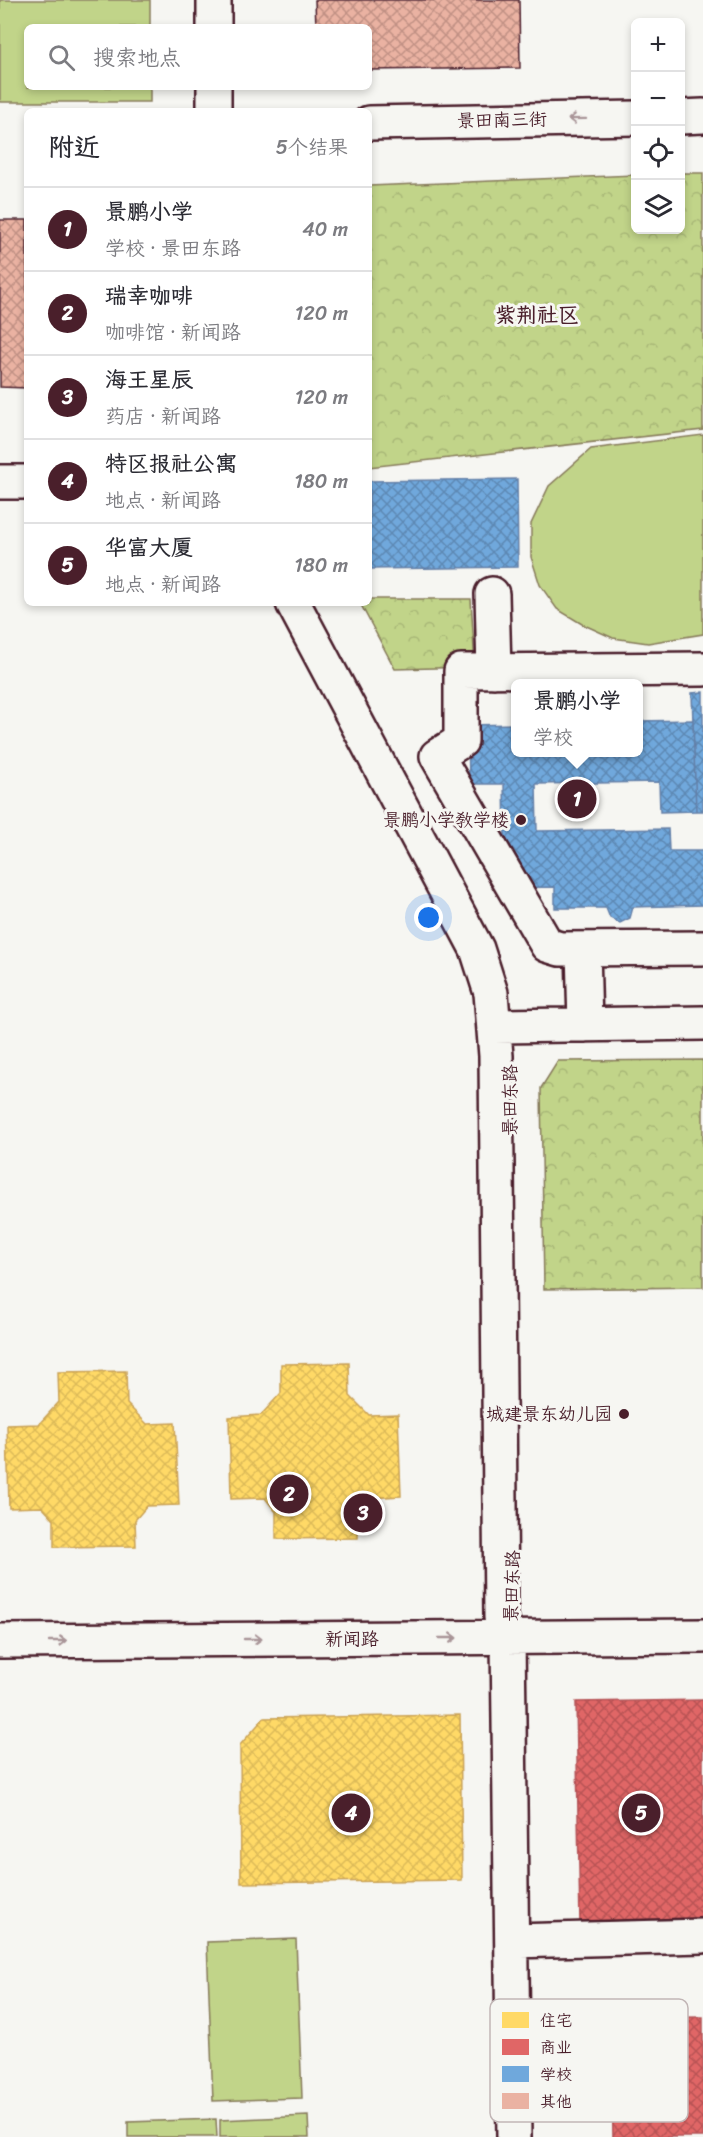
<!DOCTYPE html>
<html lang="zh">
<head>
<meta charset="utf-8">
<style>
  :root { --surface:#fff; --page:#f2f2f3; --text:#2b2b33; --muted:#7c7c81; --line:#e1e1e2; --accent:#4a1f2b }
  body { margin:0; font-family:Sriracha,"LXGW WenKai TC",sans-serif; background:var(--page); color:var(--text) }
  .controls { position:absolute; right:18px; top:18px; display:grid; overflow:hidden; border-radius:9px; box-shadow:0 3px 9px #0003 }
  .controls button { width:54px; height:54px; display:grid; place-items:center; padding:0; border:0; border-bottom:2px solid var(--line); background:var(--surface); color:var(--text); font:30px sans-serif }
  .you { position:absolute; left:429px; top:918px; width:21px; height:21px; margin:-15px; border:4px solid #fff; border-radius:50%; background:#1a73e8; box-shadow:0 0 0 9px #1a73e833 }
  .badge { display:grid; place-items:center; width:39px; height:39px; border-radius:50%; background:var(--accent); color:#fff; font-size:20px; font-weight:700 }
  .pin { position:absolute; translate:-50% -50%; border:3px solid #fff; box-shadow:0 2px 6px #0006 }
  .popup { position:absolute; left:511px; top:679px; width:132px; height:78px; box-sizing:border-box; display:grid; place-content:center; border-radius:9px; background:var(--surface); filter:drop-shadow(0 2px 4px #0005); font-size:20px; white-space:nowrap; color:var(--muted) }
  .popup b { font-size:22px; color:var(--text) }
  .popup::after { content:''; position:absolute; left:50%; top:100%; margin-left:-12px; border:12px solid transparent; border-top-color:var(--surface) }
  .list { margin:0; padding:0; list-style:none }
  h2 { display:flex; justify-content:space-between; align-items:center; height:78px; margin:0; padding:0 24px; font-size:26px }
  h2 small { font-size:20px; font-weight:400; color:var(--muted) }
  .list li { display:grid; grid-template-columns:39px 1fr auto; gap:18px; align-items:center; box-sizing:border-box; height:84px; padding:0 24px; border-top:2px solid var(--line) }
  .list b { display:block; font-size:22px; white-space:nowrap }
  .list p { margin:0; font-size:20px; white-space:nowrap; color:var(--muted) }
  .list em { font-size:20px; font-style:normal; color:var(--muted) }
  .icon { flex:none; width:33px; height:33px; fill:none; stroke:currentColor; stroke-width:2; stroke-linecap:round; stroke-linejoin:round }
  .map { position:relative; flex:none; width:703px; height:2137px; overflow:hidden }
  .search { position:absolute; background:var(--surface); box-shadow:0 3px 9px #0003; left:24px; top:24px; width:348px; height:66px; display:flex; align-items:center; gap:15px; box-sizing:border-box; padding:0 21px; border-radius:9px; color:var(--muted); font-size:22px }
  .panel { position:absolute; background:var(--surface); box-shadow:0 3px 9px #0003; left:24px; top:108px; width:348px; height:498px; border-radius:9px }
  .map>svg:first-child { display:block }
</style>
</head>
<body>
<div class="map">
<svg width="703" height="2137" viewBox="0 0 703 2137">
  <defs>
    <pattern id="park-crowns" width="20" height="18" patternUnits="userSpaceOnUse" patternTransform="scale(1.5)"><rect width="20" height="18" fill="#c1d489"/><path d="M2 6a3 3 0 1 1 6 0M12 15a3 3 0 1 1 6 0" fill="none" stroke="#a7b676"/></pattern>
    <pattern id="homes-cross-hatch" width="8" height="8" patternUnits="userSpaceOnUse" patternTransform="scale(1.5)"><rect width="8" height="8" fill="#ffd966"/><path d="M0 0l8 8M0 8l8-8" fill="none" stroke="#dcba59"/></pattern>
    <pattern id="shops-cross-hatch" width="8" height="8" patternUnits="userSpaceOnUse" patternTransform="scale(1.5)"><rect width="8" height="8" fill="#e06666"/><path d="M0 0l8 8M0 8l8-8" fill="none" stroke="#b85354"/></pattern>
    <pattern id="schools-cross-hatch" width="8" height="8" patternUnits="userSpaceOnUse" patternTransform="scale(1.5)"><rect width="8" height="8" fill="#6fa8dc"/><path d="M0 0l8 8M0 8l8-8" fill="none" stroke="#5d88b3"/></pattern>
    <pattern id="building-cross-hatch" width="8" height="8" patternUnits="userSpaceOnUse" patternTransform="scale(1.5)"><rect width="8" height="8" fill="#eab2a2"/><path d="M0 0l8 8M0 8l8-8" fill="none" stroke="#c09084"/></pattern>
  </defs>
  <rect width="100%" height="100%" fill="#f6f6f2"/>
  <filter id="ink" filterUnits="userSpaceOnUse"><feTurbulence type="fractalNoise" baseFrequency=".0167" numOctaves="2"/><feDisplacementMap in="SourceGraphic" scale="12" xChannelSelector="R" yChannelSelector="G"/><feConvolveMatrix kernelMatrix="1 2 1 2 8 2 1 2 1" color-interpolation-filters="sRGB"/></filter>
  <g filter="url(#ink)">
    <path fill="url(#park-crowns)" stroke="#867a5a" stroke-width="1.5" d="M681,173H703V430L369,467V186L635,175L636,230H680Z
      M369,599H471L475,667L395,669L360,603H369Z
      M703,1060V1287L544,1289L541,1088L558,1061Z"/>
    <path fill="#c1d489" stroke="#867a5a" stroke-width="1.5" d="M0,0H150V27H27V87H150V102H0Z
      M703,435V634L648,643L613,638L582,624L557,609L540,585L531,557V524L549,486L591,449Z
      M296,1939L302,2098L213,2101L207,1942Z
      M308,2116L309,2137H220V2120Z
      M216,2119L217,2137H128V2122Z"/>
    <path fill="url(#homes-cross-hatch)" stroke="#c9a154" stroke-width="1.5" d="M349,1363L350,1396L369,1415L398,1414L401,1496L369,1498L358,1511V1538L276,1539V1512L265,1498L231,1499L229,1417L261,1415L281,1393V1364Z
      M126,1371L127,1404L147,1424L175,1423L179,1505L147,1506L135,1520L136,1546L54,1547V1520L42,1507L9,1508L7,1425L39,1424L59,1402L58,1372Z
      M460,1715L462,1880L241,1883L240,1745L264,1718Z"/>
    <path fill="url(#shops-cross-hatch)" stroke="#b35154" stroke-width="1.5" d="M703,1700V1924L580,1926L576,1702Z
      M703,2017V2137H613L611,2018Z"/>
    <path fill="url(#schools-cross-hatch)" stroke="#647fa7" stroke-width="1.5" d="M517,479L518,567L369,569V481Z
      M703,692V811H696L692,693Z
      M693,720L696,811L660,812L659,782L536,784L537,831L668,829L669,851H703V905L633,907L630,918L620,923L610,918L606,908H555V887L506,888L504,784H469L468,725L516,724V752H638V721Z"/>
    <path fill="url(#building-cross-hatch)" stroke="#4a1f2b" stroke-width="1.5" d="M315,0H519L520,68L369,70V27H316Z
      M0,220H27V388L0,387Z"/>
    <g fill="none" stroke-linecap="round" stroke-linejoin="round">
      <defs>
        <path id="minor" d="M214,0V27
          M214,87V111
          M680,117L703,116
          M369,123L636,118
          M0,482H27
          M492,594L494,671
          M293,603L477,949L491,993L496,1056L501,1617L508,1638L514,2137
          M703,669L461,671V741L437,756L547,945L560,949L703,948
          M583,949L585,1025
          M494,1026L703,1023
          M0,1641L703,1636
          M512,1941L703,1936"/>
      </defs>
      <use href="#minor" stroke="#4a1f2b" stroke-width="38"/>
      <use href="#minor" stroke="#f6f6f2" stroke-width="33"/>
    </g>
    <defs><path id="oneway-shaft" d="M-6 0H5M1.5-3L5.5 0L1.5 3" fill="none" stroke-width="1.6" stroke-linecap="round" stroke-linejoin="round" transform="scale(1.5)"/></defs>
    <g stroke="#a99598">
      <use href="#oneway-shaft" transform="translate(577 119) rotate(179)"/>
      <use href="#oneway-shaft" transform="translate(448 1638)"/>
      <use href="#oneway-shaft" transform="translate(253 1639)"/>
      <use href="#oneway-shaft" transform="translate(58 1641)"/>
    </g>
  </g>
  <g fill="#4a1f2b" stroke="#f6f6f2" stroke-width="2">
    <circle cx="521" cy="820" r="6"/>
    <circle cx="624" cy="1414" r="6"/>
  </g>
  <g text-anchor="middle" stroke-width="6" stroke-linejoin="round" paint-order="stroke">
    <g font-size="18" fill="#4a1f2b" stroke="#f6f6f2">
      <text transform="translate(502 120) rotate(-1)" y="6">景田南三街</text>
      <text transform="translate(510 1100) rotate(-90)" y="6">景田东路</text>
      <text transform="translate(512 1586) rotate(-88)" y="6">景田东路</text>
      <text x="352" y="1645">新闻路</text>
    </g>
    <g font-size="18" fill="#4a1f2b" stroke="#f6f6f2" text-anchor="end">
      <text x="509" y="826">景鹏小学教学楼</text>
      <text x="612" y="1420">城建景东幼儿园</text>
    </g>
    <g font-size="21" font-weight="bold" fill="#4a1f2b" stroke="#f6f6f2">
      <text x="537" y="322">紫荆社区</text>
    </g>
  </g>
  <rect x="490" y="1999" width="198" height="123" rx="9" fill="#f6f6f2" stroke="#c2b6b6" stroke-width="1.5"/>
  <rect x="502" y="2012" width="27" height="16" fill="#ffd966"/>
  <rect x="502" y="2039" width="27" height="16" fill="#e06666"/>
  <rect x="502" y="2066" width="27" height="16" fill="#6fa8dc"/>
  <rect x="502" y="2093" width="27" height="16" fill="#eab2a2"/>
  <g font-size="16" fill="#4a1f2b">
    <text x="540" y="2026">住宅</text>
    <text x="540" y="2053">商业</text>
    <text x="540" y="2080">学校</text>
    <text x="540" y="2107">其他</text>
  </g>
</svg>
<div class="controls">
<button>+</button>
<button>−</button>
<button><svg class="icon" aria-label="locate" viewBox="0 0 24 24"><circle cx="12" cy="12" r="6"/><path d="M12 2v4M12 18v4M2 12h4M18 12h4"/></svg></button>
<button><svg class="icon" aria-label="layers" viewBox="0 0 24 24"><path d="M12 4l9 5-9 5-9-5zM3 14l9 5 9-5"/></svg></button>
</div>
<div class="you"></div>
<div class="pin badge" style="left:577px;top:799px">1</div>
<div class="popup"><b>景鹏小学</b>学校</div>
<div class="pin badge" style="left:289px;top:1494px">2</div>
<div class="pin badge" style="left:363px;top:1513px">3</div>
<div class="pin badge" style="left:351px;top:1813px">4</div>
<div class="pin badge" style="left:641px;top:1813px">5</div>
<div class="search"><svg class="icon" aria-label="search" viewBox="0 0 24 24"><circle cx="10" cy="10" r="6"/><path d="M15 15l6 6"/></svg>搜索地点</div>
<section class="panel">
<h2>附近<small>5个结果</small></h2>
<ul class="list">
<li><span class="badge">1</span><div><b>景鹏小学</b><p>学校 · 景田东路</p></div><em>40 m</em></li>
<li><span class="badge">2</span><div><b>瑞幸咖啡</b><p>咖啡馆 · 新闻路</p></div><em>120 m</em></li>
<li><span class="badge">3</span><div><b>海王星辰</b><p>药店 · 新闻路</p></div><em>120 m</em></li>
<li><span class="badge">4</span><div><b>特区报社公寓</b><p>地点 · 新闻路</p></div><em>180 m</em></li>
<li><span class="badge">5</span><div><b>华富大厦</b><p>地点 · 新闻路</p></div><em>180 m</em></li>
</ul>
</section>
</div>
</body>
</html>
